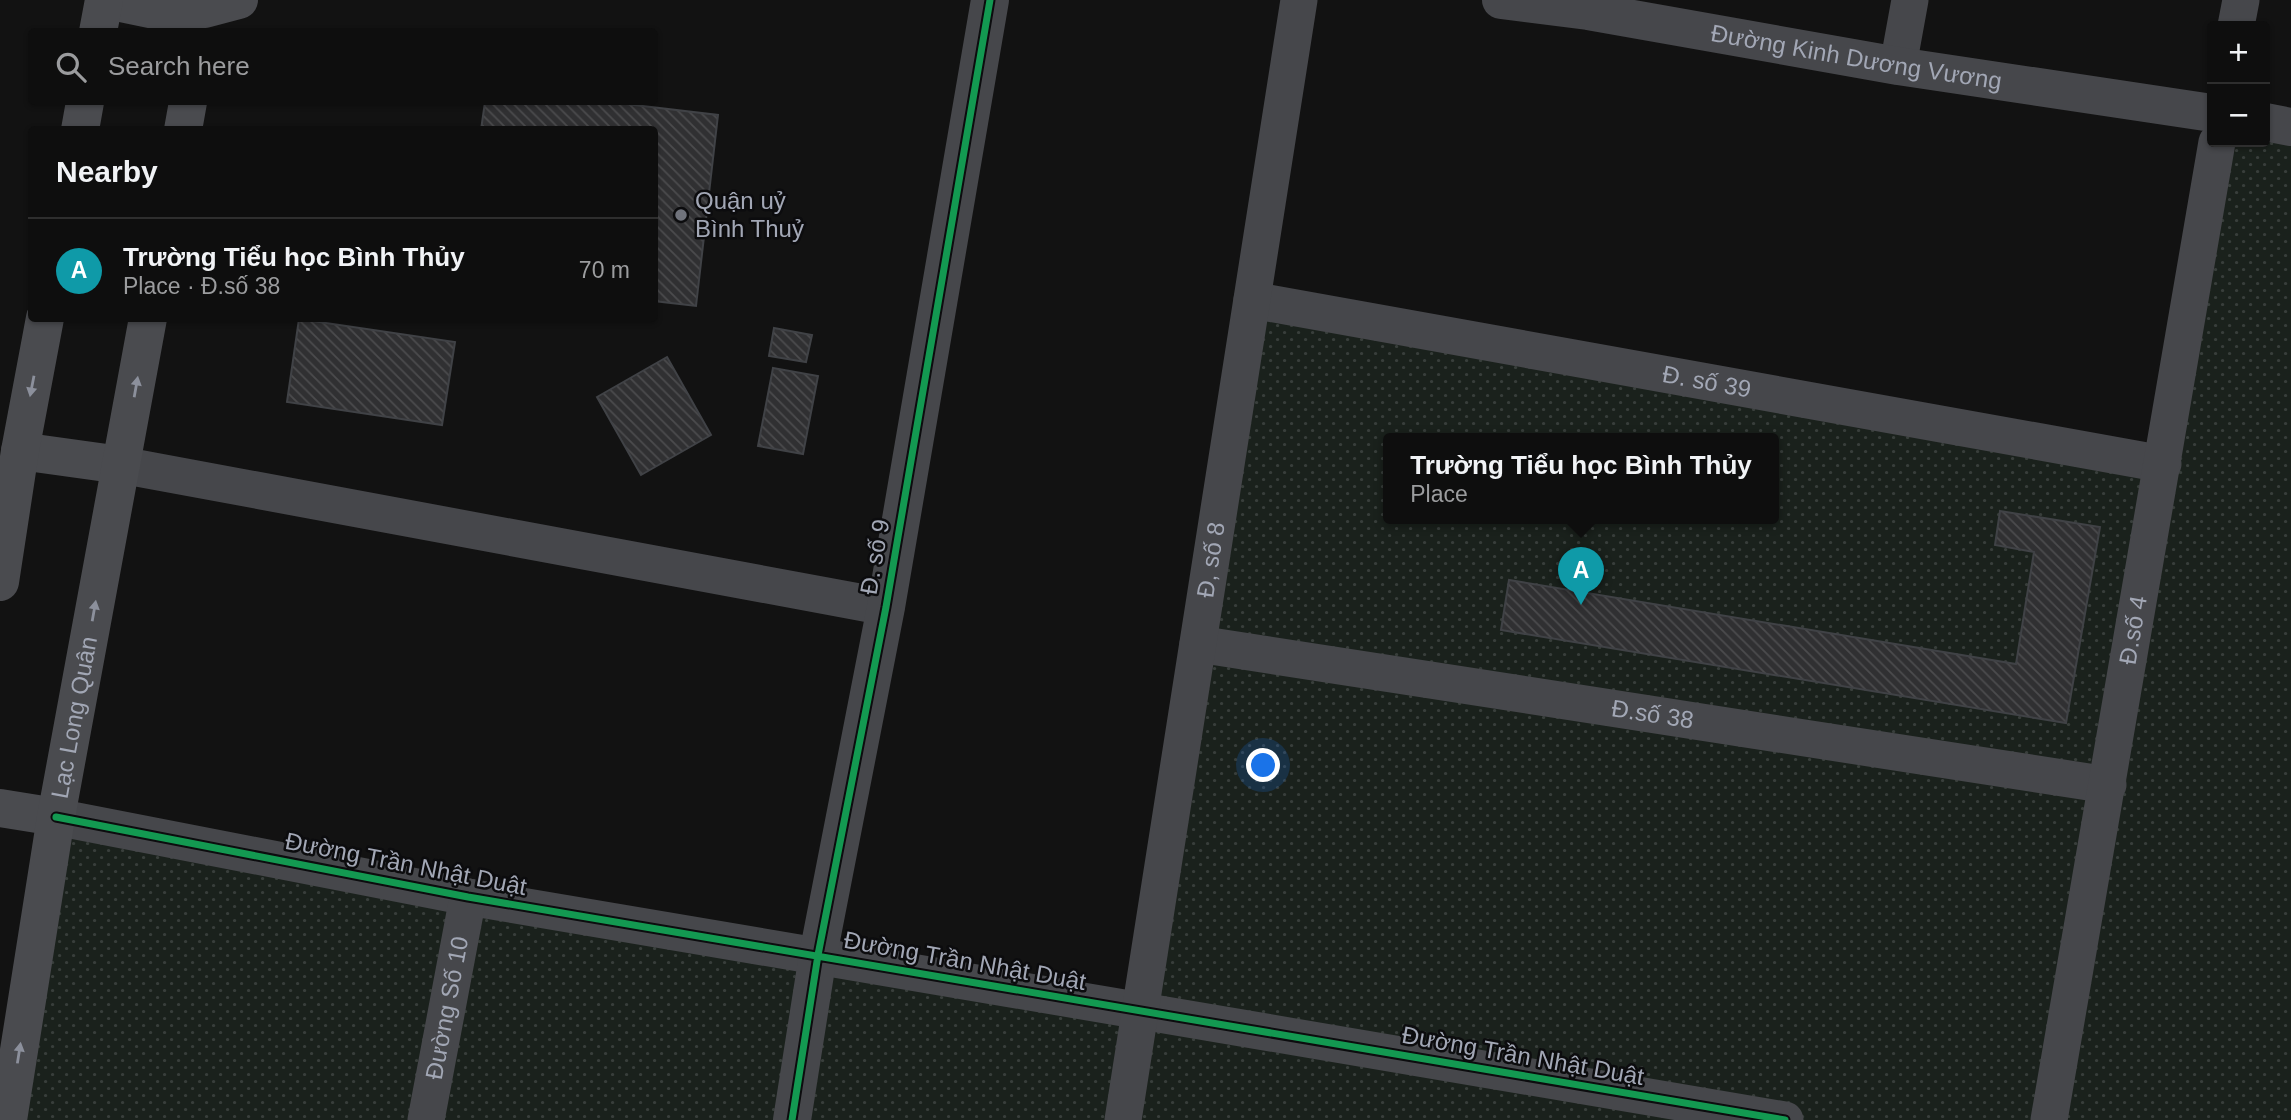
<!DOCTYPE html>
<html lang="en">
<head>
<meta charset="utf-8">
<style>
  :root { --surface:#0e0e0e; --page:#171717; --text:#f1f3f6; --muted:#9b9c9e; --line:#2e2e2e; --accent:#70737c }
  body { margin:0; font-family:Arial,sans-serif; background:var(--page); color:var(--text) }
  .controls { position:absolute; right:21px; top:21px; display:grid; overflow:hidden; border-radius:7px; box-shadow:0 2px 5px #0004 }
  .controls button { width:63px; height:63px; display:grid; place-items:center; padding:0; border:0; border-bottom:2px solid var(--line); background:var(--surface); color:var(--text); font:35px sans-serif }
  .you { position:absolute; left:1264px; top:766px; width:24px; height:24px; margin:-18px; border:5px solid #fff; border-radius:50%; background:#1a73e8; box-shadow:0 0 0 10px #1a73e833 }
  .badge { display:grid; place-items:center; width:46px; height:46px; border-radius:50%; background:var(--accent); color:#fff; font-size:23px; font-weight:700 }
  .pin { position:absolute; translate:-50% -58px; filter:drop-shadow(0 2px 4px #0008) }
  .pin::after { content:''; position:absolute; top:37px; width:24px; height:21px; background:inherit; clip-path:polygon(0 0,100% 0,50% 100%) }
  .popup { position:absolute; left:1383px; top:433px; width:396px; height:91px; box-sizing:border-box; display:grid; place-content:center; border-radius:7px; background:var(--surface); filter:drop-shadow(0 2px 5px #0005); font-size:23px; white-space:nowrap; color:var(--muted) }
  .popup b { font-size:26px; color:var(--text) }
  .popup::after { content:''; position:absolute; left:50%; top:100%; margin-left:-14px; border:14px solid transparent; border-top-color:var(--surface) }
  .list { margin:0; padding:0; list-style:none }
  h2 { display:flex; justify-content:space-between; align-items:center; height:91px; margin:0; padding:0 28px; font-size:30px }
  h2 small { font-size:23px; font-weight:400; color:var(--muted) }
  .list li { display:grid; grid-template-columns:46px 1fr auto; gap:21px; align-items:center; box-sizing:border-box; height:105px; padding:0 28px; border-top:2px solid var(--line) }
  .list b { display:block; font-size:26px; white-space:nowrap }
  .list p { margin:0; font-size:23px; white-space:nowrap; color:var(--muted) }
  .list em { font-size:23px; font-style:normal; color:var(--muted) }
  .icon { flex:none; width:38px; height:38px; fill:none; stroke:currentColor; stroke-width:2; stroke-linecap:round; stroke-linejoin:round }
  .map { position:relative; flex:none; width:2291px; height:1120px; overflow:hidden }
  .search { position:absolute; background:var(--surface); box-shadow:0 2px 5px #0004; left:28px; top:28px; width:630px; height:77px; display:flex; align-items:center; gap:18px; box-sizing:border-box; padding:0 24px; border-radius:7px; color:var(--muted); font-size:26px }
  .panel { position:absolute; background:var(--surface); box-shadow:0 2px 5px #0004; left:28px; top:126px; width:630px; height:196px; border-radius:7px }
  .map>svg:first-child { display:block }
</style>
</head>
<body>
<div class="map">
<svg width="2291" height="1120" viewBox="0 0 2291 1120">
  <defs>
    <pattern id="grass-dots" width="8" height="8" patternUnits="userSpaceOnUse" patternTransform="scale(1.75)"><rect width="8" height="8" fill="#1a211c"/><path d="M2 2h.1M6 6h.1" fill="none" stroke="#383e3b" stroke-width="1.8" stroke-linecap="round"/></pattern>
    <pattern id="building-back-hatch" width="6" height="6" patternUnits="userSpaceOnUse" patternTransform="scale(1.75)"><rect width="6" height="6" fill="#303032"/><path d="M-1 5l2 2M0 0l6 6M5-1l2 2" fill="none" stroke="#4b4b4d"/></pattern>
  </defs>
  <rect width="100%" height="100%" fill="#121212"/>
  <path fill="url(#grass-dots)" fill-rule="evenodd" d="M2265,122L2291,127V1120H8L56,817L1139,1010L1263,314L2159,475L2217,142H2265ZM1388,439H1774V519H1388Z"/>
  <path fill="url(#building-back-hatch)" stroke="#404246" stroke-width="2" d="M485,102H609L718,115L696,306L654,301V130H481Z
    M299,319L455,342L442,425L287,402Z
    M774,328L812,335L806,362L769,356Z
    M667,357L711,435L641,475L597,397Z
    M773,368L818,376L803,454L758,446Z
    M2000,511L2100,527L2066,723L1501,630L1509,580L2016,664L2034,552L1995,545Z"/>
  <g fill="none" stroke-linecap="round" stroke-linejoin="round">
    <g stroke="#46474b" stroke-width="37">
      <path d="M2236,26L2241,0"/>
      <path d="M1898,66L1910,0"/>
      <path id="s1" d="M1252,300L2163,464"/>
      <path d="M121,465L886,607"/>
      <path id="s2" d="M1198,644L2108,785"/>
      <path d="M56,817L468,897L1785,1120"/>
      <path id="s3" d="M426,1120L468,897"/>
      <path id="s4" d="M1123,1120L1299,0"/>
      <path id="s5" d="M2049,1120L2217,142"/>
    </g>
    <g stroke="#46474b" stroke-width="38">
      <path id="s6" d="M1501,0L1588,11L1898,66L2212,113"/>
      <path d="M2265,122L2291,127"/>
      <path d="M792,1120L818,955L886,607L990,0"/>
    </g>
    <g stroke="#4a4b4f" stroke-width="38">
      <path d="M106,0L154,10L205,9L239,0"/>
      <path d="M98,32L104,0"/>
      <path d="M80,130L85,102"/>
      <path d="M183,130L188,102"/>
      <path d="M20,451L121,465"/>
      <path d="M0,582L20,451L45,318"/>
      <path d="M0,808L56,817"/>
      <path id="s7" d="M8,1120L56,817L148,318"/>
    </g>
    <defs>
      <path id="cycleway" d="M56,817L468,897L1785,1120
        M792,1120L818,955L886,607L990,0"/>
    </defs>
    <use href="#cycleway" stroke="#0c0c0e" stroke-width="11"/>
    <use href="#cycleway" stroke="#139951" stroke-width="7"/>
  </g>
  <defs><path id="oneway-solid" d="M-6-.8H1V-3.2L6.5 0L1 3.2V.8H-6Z" transform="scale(1.75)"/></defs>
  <g fill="#8c909c">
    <use href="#oneway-solid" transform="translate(32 386) rotate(101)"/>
    <use href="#oneway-solid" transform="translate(136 387) rotate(-80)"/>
    <use href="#oneway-solid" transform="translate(94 611) rotate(-80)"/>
    <use href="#oneway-solid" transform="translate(19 1053) rotate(-81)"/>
  </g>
  <circle fill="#70737c" stroke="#0c0c0e" stroke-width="2.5" cx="681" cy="215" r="7"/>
  <g text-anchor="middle" stroke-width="5" stroke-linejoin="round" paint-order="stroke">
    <g font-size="24" fill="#a2a7b5" stroke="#0c0c0e">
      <text dy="8" stroke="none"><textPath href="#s6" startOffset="360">Đường Kinh Dương Vương</textPath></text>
      <text dy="8" stroke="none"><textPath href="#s1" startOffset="462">Đ. số 39</textPath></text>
      <text transform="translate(875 557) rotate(-80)" y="8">Đ. số 9</text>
      <text dy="8" stroke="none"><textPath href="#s4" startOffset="567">Đ, số 8</textPath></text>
      <text dy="8" stroke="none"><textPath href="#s5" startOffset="497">Đ.số 4</textPath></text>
      <text dy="8" stroke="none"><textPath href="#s2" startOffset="460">Đ.số 38</textPath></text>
      <text dy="8" stroke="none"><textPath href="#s7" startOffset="408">Lạc Long Quân</textPath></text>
      <text transform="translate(406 864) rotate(11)" y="8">Đường Trần Nhật Duật</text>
      <text transform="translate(965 961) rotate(10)" y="8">Đường Trần Nhật Duật</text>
      <text dy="8" stroke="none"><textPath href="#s3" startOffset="114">Đường Số 10</textPath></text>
      <text transform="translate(1523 1056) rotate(10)" y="8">Đường Trần Nhật Duật</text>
    </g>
    <g font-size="24" fill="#a2a7b5" stroke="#0c0c0e" text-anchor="start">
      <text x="695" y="209">Quận uỷ<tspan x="695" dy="28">Bình Thuỷ</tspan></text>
    </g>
  </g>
</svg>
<div class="controls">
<button>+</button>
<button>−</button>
</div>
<div class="you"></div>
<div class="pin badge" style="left:1581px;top:605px;background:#0f9aa8">A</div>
<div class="popup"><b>Trường Tiểu học Bình Thủy</b>Place</div>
<div class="search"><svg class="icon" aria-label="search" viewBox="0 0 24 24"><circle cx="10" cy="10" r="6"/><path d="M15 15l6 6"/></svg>Search here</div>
<section class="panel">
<h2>Nearby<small></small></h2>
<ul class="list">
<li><span class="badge" style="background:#0f9aa8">A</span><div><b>Trường Tiểu học Bình Thủy</b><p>Place · Đ.số 38</p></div><em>70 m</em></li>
</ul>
</section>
</div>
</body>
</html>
